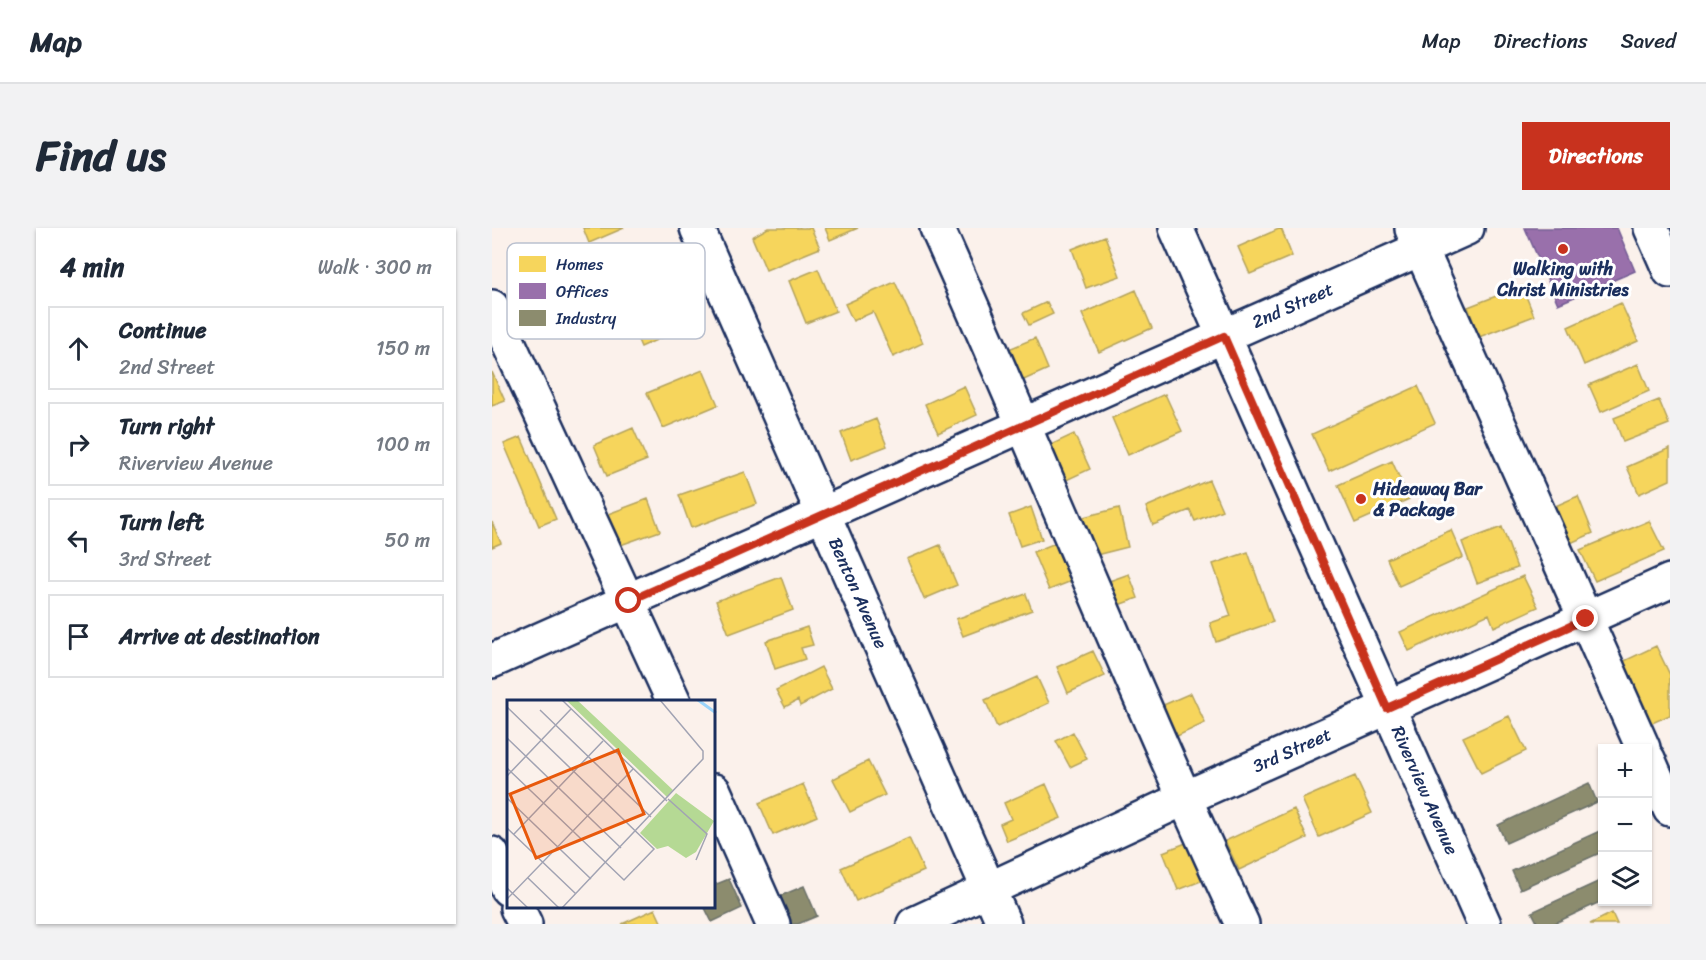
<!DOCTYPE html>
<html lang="en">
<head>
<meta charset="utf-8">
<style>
  :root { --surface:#fff; --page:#f2f2f3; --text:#1f2937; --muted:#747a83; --line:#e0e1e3; --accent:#c8321e }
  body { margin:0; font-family:Sriracha,sans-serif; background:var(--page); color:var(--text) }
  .controls { position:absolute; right:18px; bottom:18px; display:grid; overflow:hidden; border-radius:0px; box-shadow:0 2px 4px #0004 }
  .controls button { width:54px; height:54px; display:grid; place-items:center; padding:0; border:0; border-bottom:2px solid var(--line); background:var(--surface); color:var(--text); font:30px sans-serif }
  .stop { position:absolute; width:18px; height:18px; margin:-14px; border:4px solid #c8321e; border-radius:50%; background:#fff }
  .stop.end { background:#c8321e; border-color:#fff; box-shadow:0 2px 6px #0008 }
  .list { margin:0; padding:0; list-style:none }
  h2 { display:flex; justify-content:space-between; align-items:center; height:78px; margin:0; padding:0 24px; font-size:26px }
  h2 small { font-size:20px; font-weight:400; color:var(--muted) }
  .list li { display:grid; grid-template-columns:39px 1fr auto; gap:18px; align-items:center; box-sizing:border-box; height:84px; margin:0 12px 12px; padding:0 12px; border:2px solid var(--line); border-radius:0px }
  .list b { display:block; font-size:22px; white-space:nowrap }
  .list p { margin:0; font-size:20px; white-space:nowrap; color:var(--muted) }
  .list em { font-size:20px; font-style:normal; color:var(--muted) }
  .icon { flex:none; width:33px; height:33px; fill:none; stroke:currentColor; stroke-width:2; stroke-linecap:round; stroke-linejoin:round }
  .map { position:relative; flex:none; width:1178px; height:696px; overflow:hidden; border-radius:0px }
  header { display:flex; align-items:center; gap:36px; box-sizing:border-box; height:84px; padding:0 30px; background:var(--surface); border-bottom:2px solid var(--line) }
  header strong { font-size:28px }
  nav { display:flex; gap:33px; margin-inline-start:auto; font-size:21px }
  .intro { display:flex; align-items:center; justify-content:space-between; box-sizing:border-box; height:144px; padding:0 36px }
  h1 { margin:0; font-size:42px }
  .button { padding:15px 27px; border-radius:0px; background:var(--accent); color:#fff; font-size:21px; font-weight:700 }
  main { display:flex; gap:36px; padding:0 36px }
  aside { flex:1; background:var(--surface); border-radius:0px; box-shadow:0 2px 4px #0004 }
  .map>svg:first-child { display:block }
</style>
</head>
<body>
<header>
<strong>Map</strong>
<nav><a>Map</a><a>Directions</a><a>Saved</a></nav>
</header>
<div class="intro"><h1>Find us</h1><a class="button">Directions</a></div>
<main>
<aside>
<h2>4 min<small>Walk · 300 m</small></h2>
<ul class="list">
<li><svg class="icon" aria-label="ahead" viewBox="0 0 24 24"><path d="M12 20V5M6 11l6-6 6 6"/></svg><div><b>Continue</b><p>2nd Street</p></div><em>150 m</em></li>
<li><svg class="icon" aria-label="right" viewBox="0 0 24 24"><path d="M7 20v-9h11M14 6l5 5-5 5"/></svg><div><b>Turn right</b><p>Riverview Avenue</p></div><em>100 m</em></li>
<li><svg class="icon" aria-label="left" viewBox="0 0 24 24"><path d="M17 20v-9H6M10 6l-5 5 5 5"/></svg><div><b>Turn left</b><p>3rd Street</p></div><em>50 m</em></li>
<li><svg class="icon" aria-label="arrive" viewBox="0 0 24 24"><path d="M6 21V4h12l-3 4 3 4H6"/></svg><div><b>Arrive at destination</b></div></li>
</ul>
</aside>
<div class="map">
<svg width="1178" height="696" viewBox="0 0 1178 696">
  <rect width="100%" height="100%" fill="#fbf1eb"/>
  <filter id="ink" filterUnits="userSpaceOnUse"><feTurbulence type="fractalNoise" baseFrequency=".0167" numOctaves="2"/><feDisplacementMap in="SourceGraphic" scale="12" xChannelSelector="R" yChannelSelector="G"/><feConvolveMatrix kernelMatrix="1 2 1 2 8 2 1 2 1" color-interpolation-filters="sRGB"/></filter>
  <g filter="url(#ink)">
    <path fill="#f6d55c" stroke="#b4a35d" stroke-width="1.5" d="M91,0H132L97,15Z
      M276,0H319L328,20L274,42L260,9Z
      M333,0H366L338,12Z
      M789,0L800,28L758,46L746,19Z
      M613,8L628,48L594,60L580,21Z
      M326,41L344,83L314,95L297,53Z
      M403,54L431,115L401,129L381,84L361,93L353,76Z
      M163,55L184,103L149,119L128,71Z
      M1030,58L1042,88L987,109L976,79Z
      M644,62L660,100L607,124L590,86Z
      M555,74L561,86L537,97L531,85Z
      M1129,75L1146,113L1092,137L1076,99Z
      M543,110L556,141L523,156L510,124Z
      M1146,136L1157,163L1109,184L1097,157Z
      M211,142L226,177L171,200L155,165Z
      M0,144L13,173L0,178Z
      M472,158L485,187L446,205L433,176Z
      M926,158L943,195L837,243L820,206Z
      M673,166L690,203L636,227L620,190Z
      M1167,172L1177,196L1131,214L1122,190Z
      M384,191L395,218L359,232L349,205Z
      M141,200L155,232L115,248L102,217Z
      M582,206L598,241L568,255L552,220Z
      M29,209L64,291L47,298L12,216Z
      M1178,220V252L1147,266L1135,239Z
      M900,233L917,271L863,295L846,257Z
      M253,244L265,276L199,300L187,267Z
      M717,252L730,282L703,293L698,282L661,297L654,279Z
      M1086,268L1101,305L1074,317L1059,280Z
      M156,271L168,303L120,320L108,289Z
      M539,279L550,311L528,318L517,287Z
      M627,280L636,319L600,328L591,289Z
      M1157,293L1172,323L1103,353L1088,322Z
      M0,294L9,315L0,319Z
      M1010,299L1025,340L985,355L970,314Z
      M959,302L971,329L907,358L895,331Z
      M566,314L582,352L557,362L541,324Z
      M448,317L465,357L432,371L415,331Z
      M756,324L781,394L724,414L718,395L739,388L721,336Z
      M637,346L646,370L618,380L609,356Z
      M1031,348L1046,379L1002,399L997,386L917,423L908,404Z
      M289,349L301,382L237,406L224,373Z
      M534,366L540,382L471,408L464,391Z
      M315,399L321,417L309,420L313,431L283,441L274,413Z
      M1164,418L1178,447V487L1158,496L1128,435Z
      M601,423L613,448L576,465L565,439Z
      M329,439L340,461L308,478L306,472L293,479L284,462Z
      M545,449L557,475L505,499L493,472Z
      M699,465L713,495L681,510L667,479Z
      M1017,488L1034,523L989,545L971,509Z
      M581,504L595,531L578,539L564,513Z
      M376,533L393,567L358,584L341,551Z
      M863,548L880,585L827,609L810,571Z
      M311,556L325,588L281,607L267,575Z
      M554,556L569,590L515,613L508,596L519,591L512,575Z
      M802,581L815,610L747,642L733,613Z
      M417,610L432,643L364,673L349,640Z
      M699,613L714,651L686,662L671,624Z
      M163,681L170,696H130Z
      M1120,685L1125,696H1098Z"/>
    <path fill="#9970ab" stroke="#735c94" stroke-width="1.5" d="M1033,0H1125L1143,43L1066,76Z"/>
    <path fill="#8c8c6e" stroke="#6a7069" stroke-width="1.5" d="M1097,555L1105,574L1014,615L1006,597Z
      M1110,602V624L1028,661L1020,643Z
      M237,651L250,680L220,694L213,680H222V657Z
      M1110,652V673L1061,696H1046L1040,684Z
      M312,658L325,688L306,696H292L281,671Z"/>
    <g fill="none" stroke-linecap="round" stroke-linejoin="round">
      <defs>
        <g id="minor">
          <path id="s1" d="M205,0L512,696"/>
          <path d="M445,0C549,231 643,467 750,696"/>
          <path id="s2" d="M684,0L992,696"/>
          <path d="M1159,0L1178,43"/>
          <path d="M920,1L1151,520"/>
          <path d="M0,79L182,474"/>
          <path id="s3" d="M0,433L975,0"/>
          <path d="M1156,531L1178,581"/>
          <path d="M222,563L281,696"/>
          <path d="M0,626L16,661"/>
          <path d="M25,680L33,696"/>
          <path id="s4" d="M422,696L691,571L1178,353"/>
        </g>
      </defs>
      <use href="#minor" stroke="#1b2f5e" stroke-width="38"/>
      <use href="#minor" stroke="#fff" stroke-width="33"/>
    </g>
  </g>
  <g fill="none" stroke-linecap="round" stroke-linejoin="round" filter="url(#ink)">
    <path stroke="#c8321e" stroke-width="8" d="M137,373L732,108L895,480L1094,391"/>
  </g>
  <g fill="#c8321e" stroke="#fff" stroke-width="2">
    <circle cx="1071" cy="21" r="6"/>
    <circle cx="869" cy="271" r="6"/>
  </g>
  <g text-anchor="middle" stroke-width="6" stroke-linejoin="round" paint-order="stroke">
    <g font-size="18" font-weight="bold" fill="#1b2f5e" stroke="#fff">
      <text x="1071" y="47">Walking with<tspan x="1071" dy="21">Christ Ministries</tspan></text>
      <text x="881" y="267" text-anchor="start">Hideaway Bar<tspan x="881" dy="21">&amp; Package</tspan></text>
    </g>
    <g font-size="18" fill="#1b2f5e" stroke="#fff">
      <text dy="6" stroke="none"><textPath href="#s3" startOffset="876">2nd Street</textPath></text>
      <text dy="6" stroke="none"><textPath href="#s1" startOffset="399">Benton Avenue</textPath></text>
      <text dy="6" stroke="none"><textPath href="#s4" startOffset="416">3rd Street</textPath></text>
      <text dy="6" stroke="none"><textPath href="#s2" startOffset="615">Riverview Avenue</textPath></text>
    </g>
  </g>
  <g transform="translate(15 472)">
    <rect width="208" height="208" fill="#fbf1eb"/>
    <path d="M59,0H70L166,90L160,97ZM169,93L207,121L189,152L179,158L161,146L150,149L133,133Z" fill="#b5d994"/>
    <path fill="none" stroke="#9bd4fa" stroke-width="3" d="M191,0L209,13"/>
    <path fill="none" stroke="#a1a3b3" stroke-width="1.5" d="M55,0L160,101M0,7L147,149L117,180L0,68M33,10L144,117M0,38L114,148M0,76L64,9M0,98L84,179M161,99L200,134L189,160M0,128L69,194M7,134L96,41M21,178L52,208M0,188L21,208M0,199L126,69M55,208L196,59V51L153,0"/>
    <path fill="#e8590c" fill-opacity="0.15" stroke="#e8590c" stroke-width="3" d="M111,50L137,114L29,158L3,94Z"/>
    <rect width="208" height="208" fill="none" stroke="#1b2f5e" stroke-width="3"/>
  </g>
  <rect x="15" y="15" width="198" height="96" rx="9" fill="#fff" stroke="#bbc1cf" stroke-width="1.5"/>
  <rect x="27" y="28" width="27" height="16" fill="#f6d55c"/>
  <rect x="27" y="55" width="27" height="16" fill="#9970ab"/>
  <rect x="27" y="82" width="27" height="16" fill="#8c8c6e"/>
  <g font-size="16" fill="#1b2f5e">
    <text x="64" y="42">Homes</text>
    <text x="64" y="69">Offices</text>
    <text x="64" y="96">Industry</text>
  </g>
</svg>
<div class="controls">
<button>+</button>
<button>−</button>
<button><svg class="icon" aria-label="layers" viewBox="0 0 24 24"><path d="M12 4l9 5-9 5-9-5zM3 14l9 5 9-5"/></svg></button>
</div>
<div class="stop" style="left:137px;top:373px"></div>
<div class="stop end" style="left:1094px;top:391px"></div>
</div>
</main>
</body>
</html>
